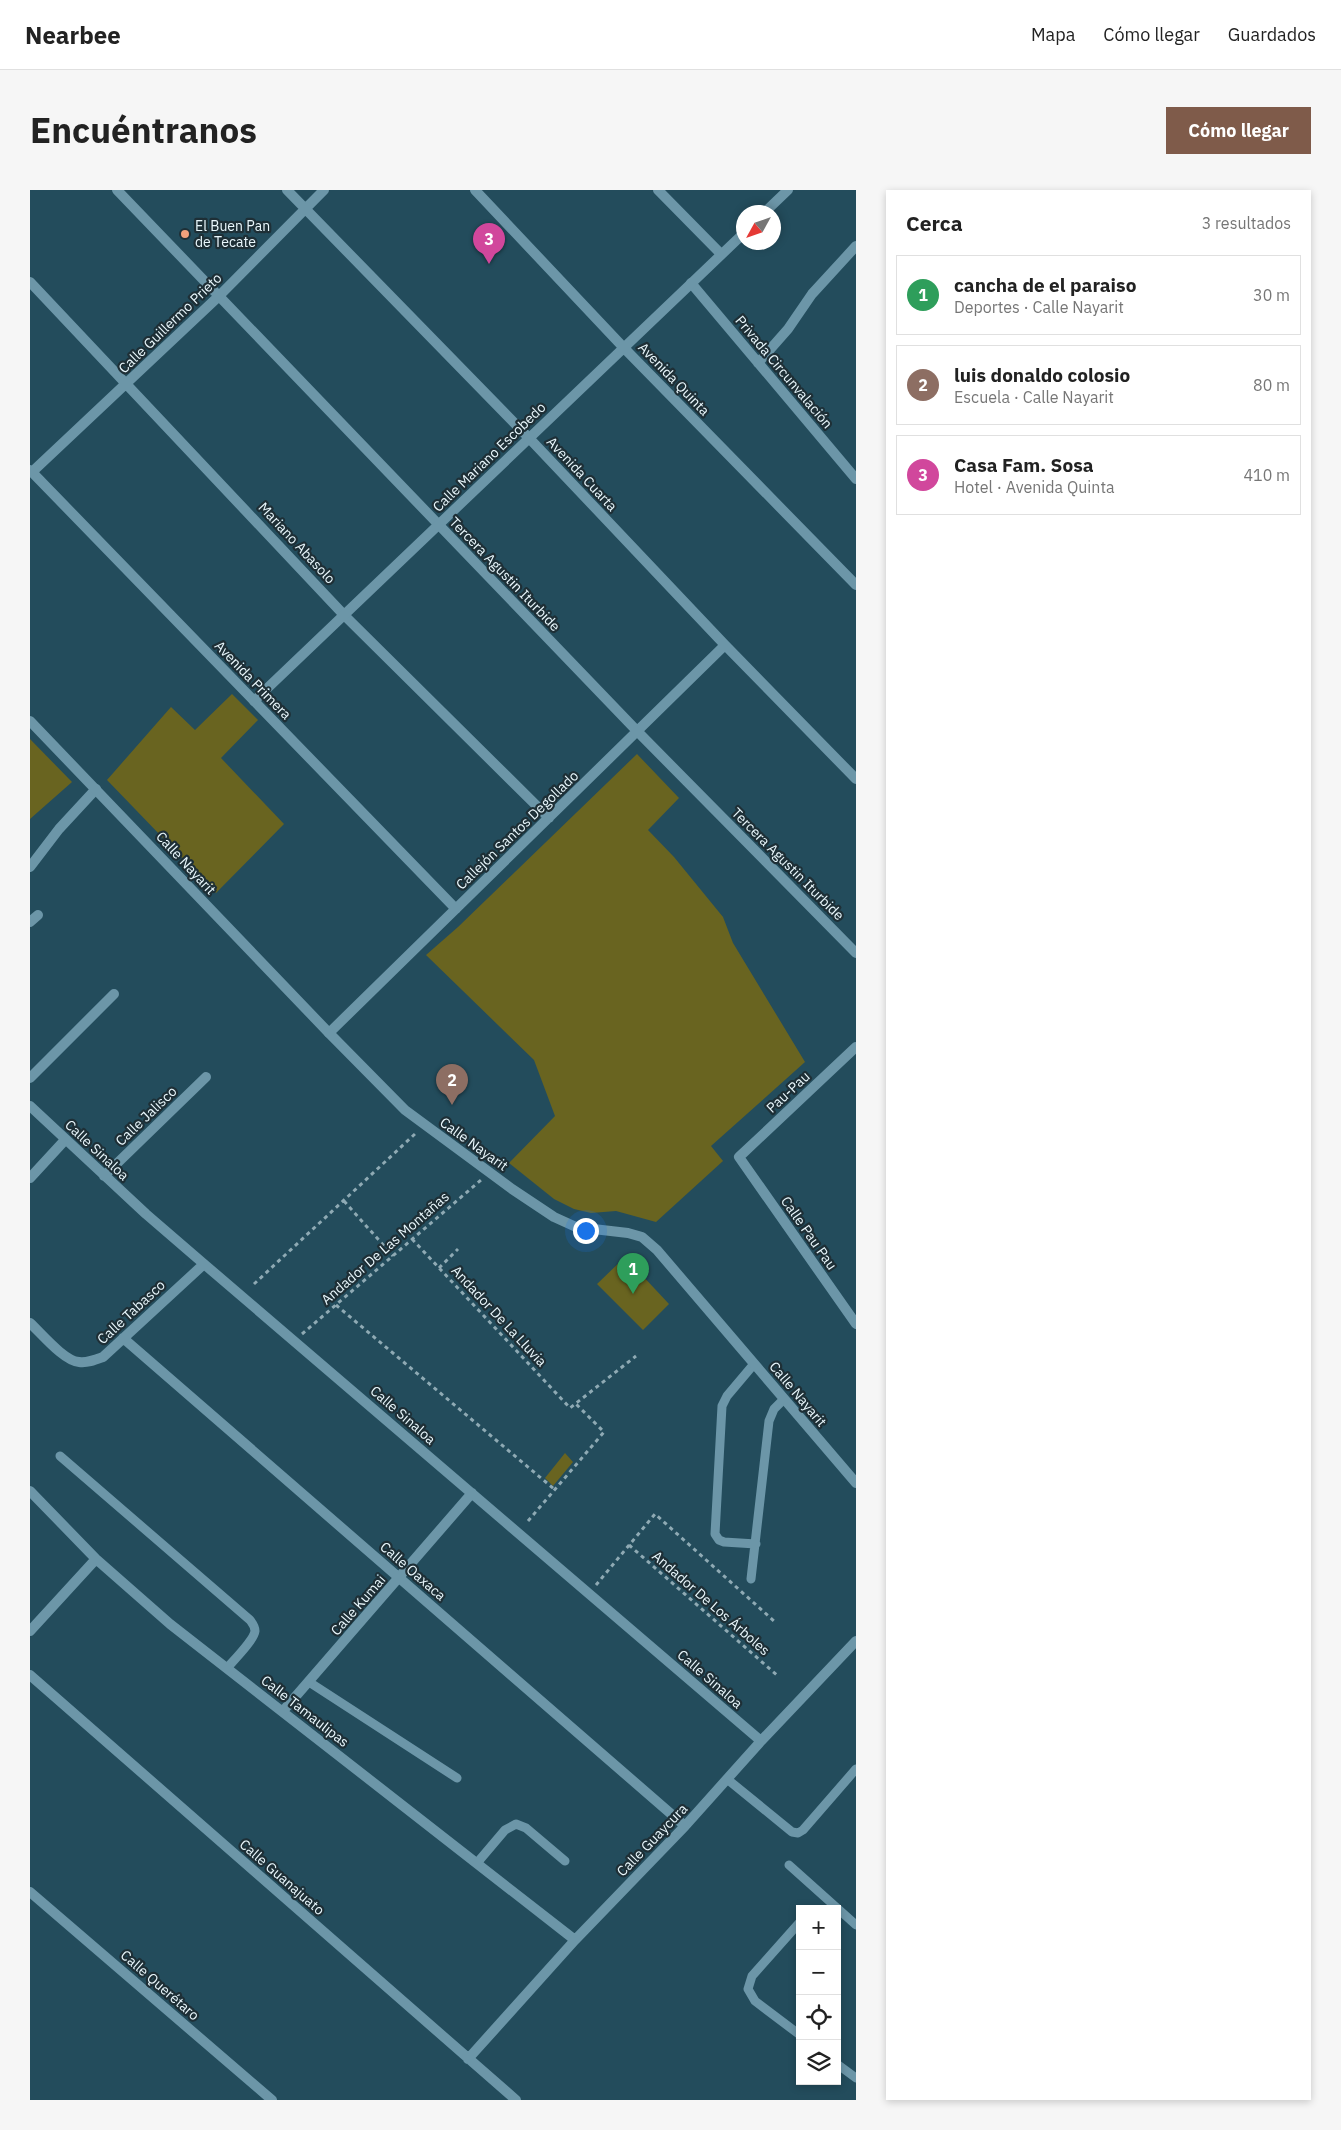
<!DOCTYPE html>
<html lang="es">
<head>
<meta charset="utf-8">
<style>
  :root { --surface:#fff; --page:#f6f6f6; --text:#222; --muted:#767676; --line:#e0e0e0; --accent:#7f5b4a }
  body { margin:0; font-family:"IBM Plex Sans",sans-serif; background:var(--page); color:var(--text) }
  .controls { position:absolute; right:15px; bottom:15px; display:grid; overflow:hidden; border-radius:0px; box-shadow:0 2px 8px #0003 }
  .controls button { width:45px; height:45px; display:grid; place-items:center; padding:0; border:0; border-bottom:1px solid var(--line); background:var(--surface); color:var(--text); font:25px sans-serif }
  .compass { position:absolute; left:706px; top:15px; width:45px; height:45px; border-radius:50%; background:var(--surface); box-shadow:0 2px 8px #0003; rotate:230deg }
  .you { position:absolute; left:555px; top:1040px; width:18px; height:18px; margin:-12px; border:4px solid #fff; border-radius:50%; background:#1a73e8; box-shadow:0 0 0 8px #1a73e833 }
  .badge { display:grid; place-items:center; width:32px; height:32px; border-radius:50%; background:var(--accent); color:#fff; font-size:16px; font-weight:700 }
  .pin { position:absolute; translate:-50% -41px; filter:drop-shadow(0 1px 2px #0008) }
  .pin::after { content:''; position:absolute; top:26px; width:18px; height:15px; background:inherit; clip-path:polygon(0 0,100% 0,50% 100%) }
  .list { margin:0; padding:0; list-style:none }
  h2 { display:flex; justify-content:space-between; align-items:center; height:65px; margin:0; padding:0 20px; font-size:21px }
  h2 small { font-size:16px; font-weight:400; color:var(--muted) }
  .list li { display:grid; grid-template-columns:32px 1fr auto; gap:15px; align-items:center; box-sizing:border-box; height:80px; margin:0 10px 10px; padding:0 10px; border:1px solid var(--line); border-radius:0px }
  .list b { display:block; font-size:19px; white-space:nowrap }
  .list p { margin:0; font-size:16px; white-space:nowrap; color:var(--muted) }
  .list em { font-size:16px; font-style:normal; color:var(--muted) }
  .icon { flex:none; width:28px; height:28px; fill:none; stroke:currentColor; stroke-width:2; stroke-linecap:round; stroke-linejoin:round }
  .map { position:relative; flex:none; width:826px; height:1910px; overflow:hidden; border-radius:0px }
  header { display:flex; align-items:center; gap:30px; box-sizing:border-box; height:70px; padding:0 25px; background:var(--surface); border-bottom:1px solid var(--line) }
  header strong { font-size:24px }
  nav { display:flex; gap:28px; margin-inline-start:auto; font-size:18px }
  .intro { display:flex; align-items:center; justify-content:space-between; box-sizing:border-box; height:120px; padding:0 30px }
  h1 { margin:0; font-size:35px }
  .button { padding:12px 22px; border-radius:0px; background:var(--accent); color:#fff; font-size:18px; font-weight:700 }
  main { display:flex; gap:30px; padding:0 30px }
  aside { flex:1; background:var(--surface); border-radius:0px; box-shadow:0 2px 8px #0003 }
  .map>svg:first-child { display:block }
</style>
</head>
<body>
<header>
<strong>Nearbee</strong>
<nav><a>Mapa</a><a>Cómo llegar</a><a>Guardados</a></nav>
</header>
<div class="intro"><h1>Encuéntranos</h1><a class="button">Cómo llegar</a></div>
<main>
<div class="map">
<svg width="826" height="1910" viewBox="0 0 826 1910">
  <rect width="100%" height="100%" fill="#234c5c"/>
  <path fill="#696420" d="M202,504L228,530L191,568L254,634L186,703L77,590L141,517L165,540Z
    M0,549L42,592L0,629Z
    M607,564L649,608L618,640L644,667L693,727L703,753L775,872L681,956L693,971L626,1032L586,1021L561,1023L544,1019L524,1009L479,973L525,926L504,870L396,765L428,737Z
    M595,1067L639,1114L613,1140L567,1094Z
    M535,1263L543,1272L523,1296L515,1288Z"/>
  <g fill="none" stroke-linecap="round" stroke-linejoin="round">
    <path stroke="#8faab4" stroke-width="3" stroke-dasharray="4 4" stroke-linecap="butt" d="M314,1011L363,1066
      M382,1049L540,1218L606,1166
      M409,1078L428,1059
      M224,1094L386,943
      M306,1115L524,1299
      M272,1144L451,990
      M498,1331L574,1242L546,1214
      M599,1355L749,1487
      M566,1395L625,1324L744,1431"/>
    <path stroke="#6c96a8" stroke-width="9" d="M724,1174L697,1206L692,1216L685,1344L689,1350L694,1352L726,1354
      M30,1266L220,1430C222,1433 225,1436 225,1441C224,1450 204,1470 197,1478
      M721,1389L739,1231L744,1219L754,1209
      M279,1492L427,1588
      M697,1589L762,1642L768,1643L773,1640L826,1579
      M447,1673L475,1640L486,1634L496,1638L535,1671
      M759,1675L826,1735
      M770,1732L722,1786L718,1799L725,1811L770,1845
      M807,1874L826,1888"/>
    <path stroke="#6c96a8" stroke-width="10" d="M0,677L29,639L66,599"/>
    <path stroke="#6c96a8" stroke-width="10" d="M87,0L607,541L826,763
      M257,0L499,248L695,455L826,589
      M628,0L691,64
      M0,92L314,425L519,628
      M661,93L826,289
      M728,173L758,139L782,104L826,56
      M0,280L426,719
      M2,282L189,106L294,0
      M0,732L8,725
      M299,843L695,455
      M826,857L709,967L826,1134
      M0,888L84,804
      M0,916L116,1024L174,1074L731,1551
      M74,986L176,887
      M0,988L35,950
      M0,1133C12,1144 34,1171 49,1172C58,1173 65,1170 73,1167L174,1074
      M93,1148L655,1636
      M0,1301L66,1369L140,1434L545,1750
      M0,1441L66,1369
      M0,1485L486,1910
      M253,1521L442,1303
      M0,1702L242,1910
      M438,1869L545,1750L655,1636L731,1551L826,1451"/>
    <path stroke="#6c96a8" stroke-width="10" d="M445,0L594,158L826,395
      M735,22L758,0
      M224,511L714,43
      M0,531L299,843L375,920L482,999L524,1027L546,1037L598,1043L612,1047L627,1060L826,1293"/>
  </g>
  <circle fill="#f1a17c" stroke="#1e2f36" stroke-width="2" cx="155" cy="44" r="5"/>
  <g text-anchor="middle" stroke-width="4.5" stroke-linejoin="round" paint-order="stroke">
    <g font-size="14" fill="#eaf8fd" stroke="#1e2f36" text-anchor="start">
      <text x="165" y="41">El Buen Pan<tspan x="165" dy="16">de Tecate</tspan></text>
    </g>
    <g font-size="14" fill="#eaf8fd" stroke="#1e2f36">
      <text transform="translate(140 133) rotate(-44)" y="5">Calle Guillermo Prieto</text>
      <text transform="translate(754 182) rotate(50)" y="5">Privada Circunvalación</text>
      <text transform="translate(644 189) rotate(46)" y="5">Avenida Quinta</text>
      <text transform="translate(459 267) rotate(-44)" y="5">Calle Mariano Escobedo</text>
      <text transform="translate(552 284) rotate(47)" y="5">Avenida Cuarta</text>
      <text transform="translate(267 353) rotate(47)" y="5">Mariano Abasolo</text>
      <text transform="translate(475 384) rotate(46)" y="5">Tercera Agustin Iturbide</text>
      <text transform="translate(223 490) rotate(46)" y="5">Avenida Primera</text>
      <text transform="translate(487 640) rotate(-44)" y="5">Callejón Santos Degollado</text>
      <text transform="translate(156 673) rotate(47)" y="5">Calle Nayarit</text>
      <text transform="translate(758 674) rotate(45)" y="5">Tercera Agustin Iturbide</text>
      <text transform="translate(758 902) rotate(-43)" y="5">Pau-Pau</text>
      <text transform="translate(116 926) rotate(-44)" y="5">Calle Jalisco</text>
      <text transform="translate(444 954) rotate(36)" y="5">Calle Nayarit</text>
      <text transform="translate(67 960) rotate(43)" y="5">Calle Sinaloa</text>
      <text transform="translate(779 1043) rotate(55)" y="5">Calle Pau Pau</text>
      <text transform="translate(355 1058) rotate(-41)" y="5">Andador De Las Montañas</text>
      <text transform="translate(101 1122) rotate(-43)" y="5">Calle Tabasco</text>
      <text transform="translate(469 1126) rotate(47)" y="5">Andador De La Lluvia</text>
      <text transform="translate(768 1204) rotate(50)" y="5">Calle Nayarit</text>
      <text transform="translate(373 1225) rotate(41)" y="5">Calle Sinaloa</text>
      <text transform="translate(383 1381) rotate(41)" y="5">Calle Oaxaca</text>
      <text transform="translate(681 1413) rotate(41)" y="5">Andador De Los Árboles</text>
      <text transform="translate(328 1415) rotate(-49)" y="5">Calle Kumai</text>
      <text transform="translate(680 1489) rotate(41)" y="5">Calle Sinaloa</text>
      <text transform="translate(275 1521) rotate(38)" y="5">Calle Tamaulipas</text>
      <text transform="translate(622 1650) rotate(-46)" y="5">Calle Guaycura</text>
      <text transform="translate(252 1687) rotate(41)" y="5">Calle Guanajuato</text>
      <text transform="translate(130 1795) rotate(41)" y="5">Calle Querétaro</text>
    </g>
  </g>
</svg>
<div class="controls">
<button>+</button>
<button>−</button>
<button><svg class="icon" aria-label="locate" viewBox="0 0 24 24"><circle cx="12" cy="12" r="6"/><path d="M12 2v4M12 18v4M2 12h4M18 12h4"/></svg></button>
<button><svg class="icon" aria-label="layers" viewBox="0 0 24 24"><path d="M12 4l9 5-9 5-9-5zM3 14l9 5 9-5"/></svg></button>
</div>
<svg class="compass" viewBox="-18 -18 36 36"><path d="M0-13l5 13h-10z" fill="#e53935"/><path d="M0 13l5-13h-10z" fill="#767676"/></svg>
<div class="you"></div>
<div class="pin badge" style="left:603px;top:1104px;background:#2e9e5b">1</div>
<div class="pin badge" style="left:422px;top:915px;background:#8d6e63">2</div>
<div class="pin badge" style="left:459px;top:74px;background:#d1479c">3</div>
</div>
<aside>
<h2>Cerca<small>3 resultados</small></h2>
<ul class="list">
<li><span class="badge" style="background:#2e9e5b">1</span><div><b>cancha de el paraiso</b><p>Deportes · Calle Nayarit</p></div><em>30 m</em></li>
<li><span class="badge" style="background:#8d6e63">2</span><div><b>luis donaldo colosio</b><p>Escuela · Calle Nayarit</p></div><em>80 m</em></li>
<li><span class="badge" style="background:#d1479c">3</span><div><b>Casa Fam. Sosa</b><p>Hotel · Avenida Quinta</p></div><em>410 m</em></li>
</ul>
</aside>
</main>
</body>
</html>
